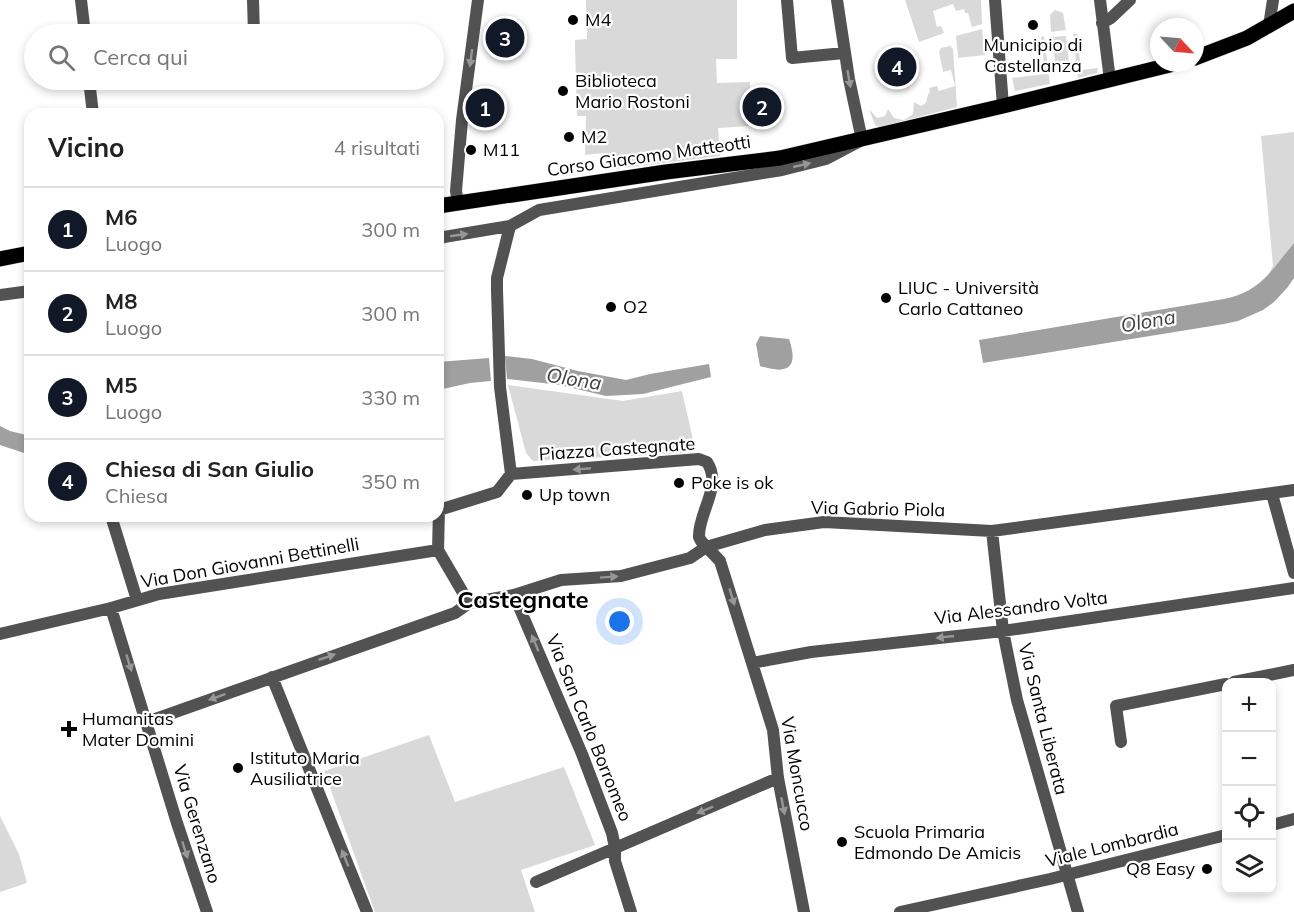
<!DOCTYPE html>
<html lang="it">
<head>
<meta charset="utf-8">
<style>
  :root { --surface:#fff; --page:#f6f6f6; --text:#222; --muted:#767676; --line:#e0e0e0; --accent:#111827 }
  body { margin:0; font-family:Mulish,sans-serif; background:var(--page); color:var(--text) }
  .controls { position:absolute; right:18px; bottom:18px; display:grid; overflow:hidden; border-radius:12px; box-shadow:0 3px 9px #0003 }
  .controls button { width:54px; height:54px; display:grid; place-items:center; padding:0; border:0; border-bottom:2px solid var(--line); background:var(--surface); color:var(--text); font:30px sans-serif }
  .compass { position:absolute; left:1150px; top:18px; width:54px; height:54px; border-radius:50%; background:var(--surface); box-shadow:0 3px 9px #0003; rotate:116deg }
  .you { position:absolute; left:620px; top:622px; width:21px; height:21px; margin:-15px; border:4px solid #fff; border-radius:50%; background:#1a73e8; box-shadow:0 0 0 9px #1a73e833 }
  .badge { display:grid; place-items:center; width:39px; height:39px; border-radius:50%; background:var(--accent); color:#fff; font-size:20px; font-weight:700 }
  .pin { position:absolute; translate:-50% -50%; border:3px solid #fff; box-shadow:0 2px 6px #0006 }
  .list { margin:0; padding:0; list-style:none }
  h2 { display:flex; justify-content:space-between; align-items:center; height:78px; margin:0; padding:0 24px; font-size:26px }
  h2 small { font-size:20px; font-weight:400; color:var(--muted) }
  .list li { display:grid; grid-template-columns:39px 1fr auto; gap:18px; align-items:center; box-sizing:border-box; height:84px; padding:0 24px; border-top:2px solid var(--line) }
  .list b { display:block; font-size:22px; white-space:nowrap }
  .list p { margin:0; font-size:20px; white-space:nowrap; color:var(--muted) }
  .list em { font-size:20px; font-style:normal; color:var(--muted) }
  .icon { flex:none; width:33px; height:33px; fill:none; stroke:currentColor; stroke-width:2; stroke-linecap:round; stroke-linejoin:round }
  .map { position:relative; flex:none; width:1294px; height:912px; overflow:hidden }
  .search { position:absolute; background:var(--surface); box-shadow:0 3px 9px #0003; left:24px; top:24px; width:420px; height:66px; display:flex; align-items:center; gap:15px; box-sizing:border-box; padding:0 21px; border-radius:33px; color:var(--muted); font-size:22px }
  .panel { position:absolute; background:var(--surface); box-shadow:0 3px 9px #0003; left:24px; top:108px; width:420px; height:414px; border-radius:18px }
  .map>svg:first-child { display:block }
</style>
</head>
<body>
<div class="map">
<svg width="1294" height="912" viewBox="0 0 1294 912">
  <rect width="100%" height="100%" fill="#fff"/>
  <path fill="#d9d9d9" d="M586,0H737V59H716L717,83L750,82L751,126L718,128L720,156L606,170L603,153L585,155L586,116H577L575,45V40L587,39Z
    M905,0H981L982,24L972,27L968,13H965L964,9L956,11L953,4L933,11L937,27L941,26L944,33L919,42Z
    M1055,10L1063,13L1066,30L1051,32L1050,15Z
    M982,29L985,55L958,58L956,36Z
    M1073,34H1077L1081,70L1098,68L1097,73L1078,78Z
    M1044,36L1050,84L1015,91L1012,78L1045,74L1041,37Z
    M1066,36L1070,70L1056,71L1052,37Z
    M950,46L953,49L957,107L879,127L875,125L869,109L877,118L885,116L888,109L894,118L904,120L913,114L914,102L921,106L926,103L928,94L930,93L929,88L937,86L939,91L955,86L951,70L943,72L939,52L941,48Z
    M1294,132V243L1268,276L1273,266L1261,136Z
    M508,385L623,401L682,391L693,440L691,446L683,453L533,461L526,453Z
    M429,735L455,802L564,767L595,845L521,870L535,912H375L324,771Z
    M0,816L19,854L27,883L0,892Z"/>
  <path fill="#a0a0a0" d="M1294,243V278L1287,288L1274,302L1263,310L1238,321L1224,324L983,363L979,340L1224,299C1262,291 1271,270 1294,243Z
    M760,336L789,339C799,368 788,375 760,366L756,344Z
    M505,356L532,359L578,371L626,380L650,374L709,364L711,377L643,394L606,396L560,385L507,379Z
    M489,358L491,381L470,383L438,390V362Z
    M0,426L10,431L30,436V455L0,445Z"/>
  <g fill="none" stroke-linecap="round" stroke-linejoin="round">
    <defs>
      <path id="primary" d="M1195,58L1247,38L1294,11
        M438,206L666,172L780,158L1003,106L1178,63
        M0,259L30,253"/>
    </defs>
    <use href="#primary" stroke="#dbdbdb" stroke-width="16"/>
    <path stroke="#525252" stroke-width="12" d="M81,0L85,34
      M253,0L254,34
      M787,0L792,58L844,53
      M995,0L1003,106
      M1100,0L1110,80
      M1102,23L1111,18L1130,0
      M1269,26L1273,0
      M89,80L93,114
      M458,203L456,191L462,120L478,0
      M510,226L497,278V290L500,387L511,474
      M438,240L444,237L510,226L539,210L782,170L826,159L862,140L849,79L837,0
      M0,295L30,291
      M1272,494L1294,573
      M111,516L137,600
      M992,531L1003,631L1017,700L1078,912
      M514,595L582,754L612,833L615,848V861L631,912
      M469,603L438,550L439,510L497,492L511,474L699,459L707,462C723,487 698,512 699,537L701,541L720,561L773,730L778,778L804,912
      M111,608L177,823L207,912
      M0,634L111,608L159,594L438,550
      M752,663L811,652L1003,631L1294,588
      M272,677L367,912
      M1234,682L1294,670
      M147,722L455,613L469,603L514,595L561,580L621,576L690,558L706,547L765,530L824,522L992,531L1294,490
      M1121,742L1116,706L1226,684
      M536,882L778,778"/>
    <path stroke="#525252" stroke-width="12" d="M1272,825L1294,819
      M900,912L1050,879L1226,835"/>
    <use href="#primary" stroke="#000" stroke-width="15"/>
  </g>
  <defs><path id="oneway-solid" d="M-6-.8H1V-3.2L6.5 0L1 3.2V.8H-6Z" transform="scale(1.5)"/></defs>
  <g fill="#979797">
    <use href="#oneway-solid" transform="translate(471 58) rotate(98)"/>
    <use href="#oneway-solid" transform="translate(849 79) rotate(80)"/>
    <use href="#oneway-solid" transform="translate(802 165) rotate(-13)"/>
    <use href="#oneway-solid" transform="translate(459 235) rotate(-8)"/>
    <use href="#oneway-solid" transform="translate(582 469) rotate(175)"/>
    <use href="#oneway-solid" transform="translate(609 577) rotate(-4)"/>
    <use href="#oneway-solid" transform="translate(732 597) rotate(73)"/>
    <use href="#oneway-solid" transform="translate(945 637) rotate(174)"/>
    <use href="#oneway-solid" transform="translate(535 643) rotate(-113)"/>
    <use href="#oneway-solid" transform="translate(327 657) rotate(-19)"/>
    <use href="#oneway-solid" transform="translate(129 663) rotate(73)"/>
    <use href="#oneway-solid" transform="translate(217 697) rotate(160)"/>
    <use href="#oneway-solid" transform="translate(783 806) rotate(79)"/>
    <use href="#oneway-solid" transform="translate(705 810) rotate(157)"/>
    <use href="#oneway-solid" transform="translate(185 850) rotate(72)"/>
    <use href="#oneway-solid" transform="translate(345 858) rotate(-112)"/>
  </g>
  <g fill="#000" stroke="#fff" stroke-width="2">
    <circle cx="573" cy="20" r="6"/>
    <circle cx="1033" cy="25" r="6"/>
    <circle cx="563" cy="91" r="6"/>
    <circle cx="569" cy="137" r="6"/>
    <circle cx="471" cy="150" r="6"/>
    <circle cx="886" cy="298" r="6"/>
    <circle cx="611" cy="307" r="6"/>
    <circle cx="679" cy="483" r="6"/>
    <circle cx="527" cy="495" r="6"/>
    <path d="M66 720h6v6h6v6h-6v6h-6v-6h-6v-6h6z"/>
    <circle cx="238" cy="768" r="6"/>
    <circle cx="842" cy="842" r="6"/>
    <circle cx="1207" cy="869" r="6"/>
  </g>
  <g text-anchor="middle" stroke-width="4.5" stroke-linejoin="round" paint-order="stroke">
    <g font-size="18" fill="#000" stroke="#fff" text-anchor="start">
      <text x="585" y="26">M4</text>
      <text x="1033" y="51" text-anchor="middle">Municipio di<tspan x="1033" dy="21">Castellanza</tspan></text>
      <text x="575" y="87">Biblioteca<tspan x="575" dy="21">Mario Rostoni</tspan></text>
      <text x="581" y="143">M2</text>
      <text x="483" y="156">M11</text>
      <text x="898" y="294">LIUC - Università<tspan x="898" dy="21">Carlo Cattaneo</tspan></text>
      <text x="623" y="313">O2</text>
      <text x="691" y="489">Poke is ok</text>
      <text x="539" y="501">Up town</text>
      <text x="82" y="725">Humanitas<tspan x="82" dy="21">Mater Domini</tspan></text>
      <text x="250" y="764">Istituto Maria<tspan x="250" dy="21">Ausiliatrice</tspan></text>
      <text x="854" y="838">Scuola Primaria<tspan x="854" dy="21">Edmondo De Amicis</tspan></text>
      <text x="1195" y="875" text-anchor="end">Q8 Easy</text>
    </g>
    <g font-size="18" fill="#000" stroke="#fff">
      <text transform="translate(649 156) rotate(-8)" y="6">Corso Giacomo Matteotti</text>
      <text transform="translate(617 449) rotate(-4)" y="6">Piazza Castegnate</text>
      <text transform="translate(878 509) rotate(1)" y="6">Via Gabrio Piola</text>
      <text transform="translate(250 563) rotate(-10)" y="6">Via Don Giovanni Bettinelli</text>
      <text transform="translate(1021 608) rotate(-7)" y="6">Via Alessandro Volta</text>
      <text transform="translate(1043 719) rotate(76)" y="6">Via Santa Liberata</text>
      <text transform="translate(589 728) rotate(68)" y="6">Via San Carlo Borromeo</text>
      <text transform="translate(797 774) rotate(80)" y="6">Via Moncucco</text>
      <text transform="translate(197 824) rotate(73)" y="6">Via Gerenzano</text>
      <text transform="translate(1112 845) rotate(-14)" y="6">Viale Lombardia</text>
    </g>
    <g font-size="20" font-style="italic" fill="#414141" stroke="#fff">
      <text transform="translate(1148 321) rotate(-10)" y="7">Olona</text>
      <text transform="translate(574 379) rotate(9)" y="7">Olona</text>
    </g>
    <g font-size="24" font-weight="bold" fill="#000" stroke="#fff">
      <text x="523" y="608">Castegnate</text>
    </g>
  </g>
</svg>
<div class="controls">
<button>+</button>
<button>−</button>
<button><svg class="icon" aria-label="locate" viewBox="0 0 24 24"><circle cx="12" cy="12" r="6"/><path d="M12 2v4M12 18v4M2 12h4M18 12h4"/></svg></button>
<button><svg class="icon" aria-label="layers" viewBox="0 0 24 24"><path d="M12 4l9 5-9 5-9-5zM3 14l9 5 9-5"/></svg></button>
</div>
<svg class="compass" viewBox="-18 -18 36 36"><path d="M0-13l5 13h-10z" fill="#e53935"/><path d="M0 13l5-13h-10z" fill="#767676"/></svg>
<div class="you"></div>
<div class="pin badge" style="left:485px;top:108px">1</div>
<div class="pin badge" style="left:762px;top:107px">2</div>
<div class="pin badge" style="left:505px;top:38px">3</div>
<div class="pin badge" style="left:897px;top:67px">4</div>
<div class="search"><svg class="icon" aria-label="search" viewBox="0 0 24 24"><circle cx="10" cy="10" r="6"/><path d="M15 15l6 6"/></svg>Cerca qui</div>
<section class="panel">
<h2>Vicino<small>4 risultati</small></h2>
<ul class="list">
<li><span class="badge">1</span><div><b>M6</b><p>Luogo</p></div><em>300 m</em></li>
<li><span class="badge">2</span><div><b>M8</b><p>Luogo</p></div><em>300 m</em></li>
<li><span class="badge">3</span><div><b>M5</b><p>Luogo</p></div><em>330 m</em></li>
<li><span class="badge">4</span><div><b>Chiesa di San Giulio</b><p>Chiesa</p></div><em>350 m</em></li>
</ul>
</section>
</div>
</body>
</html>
